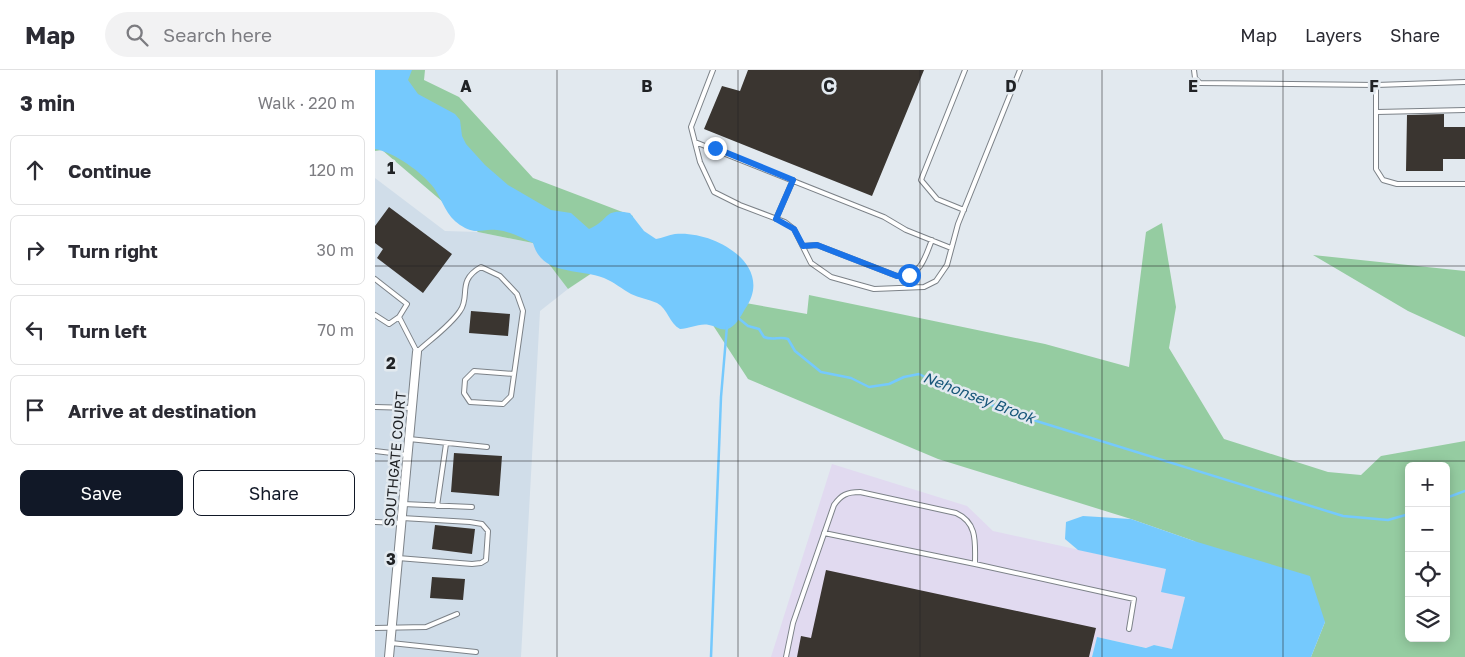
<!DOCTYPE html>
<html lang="en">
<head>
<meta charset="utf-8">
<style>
  :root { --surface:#fff; --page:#f2f2f3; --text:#2b2b33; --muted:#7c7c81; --line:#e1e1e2; --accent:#111827 }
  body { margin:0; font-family:"Golos Text",sans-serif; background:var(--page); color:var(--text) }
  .controls { position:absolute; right:15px; bottom:15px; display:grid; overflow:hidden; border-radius:8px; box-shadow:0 2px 12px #0003 }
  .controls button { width:45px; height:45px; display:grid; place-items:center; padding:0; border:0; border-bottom:1px solid var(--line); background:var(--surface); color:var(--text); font:25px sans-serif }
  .stop { position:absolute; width:15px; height:15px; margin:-11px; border:4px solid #1a73e8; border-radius:50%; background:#fff }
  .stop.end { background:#1a73e8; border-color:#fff; box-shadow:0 1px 5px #0008 }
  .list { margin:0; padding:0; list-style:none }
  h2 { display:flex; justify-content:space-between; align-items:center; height:65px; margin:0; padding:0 20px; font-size:21px }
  h2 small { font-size:16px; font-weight:400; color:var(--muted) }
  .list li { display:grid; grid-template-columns:32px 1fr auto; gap:15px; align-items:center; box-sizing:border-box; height:70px; margin:0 10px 10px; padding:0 10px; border:1px solid var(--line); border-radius:8px }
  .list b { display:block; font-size:19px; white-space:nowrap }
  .list em { font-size:16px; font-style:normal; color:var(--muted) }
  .actions { display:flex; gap:10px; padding:15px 20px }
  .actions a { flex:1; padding:11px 0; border:1px solid var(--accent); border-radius:8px; text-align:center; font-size:18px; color:var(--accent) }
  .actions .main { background:var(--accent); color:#fff }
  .icon { flex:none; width:28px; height:28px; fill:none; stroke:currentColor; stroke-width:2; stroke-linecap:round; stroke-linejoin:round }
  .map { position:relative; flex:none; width:1090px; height:587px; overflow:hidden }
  header { display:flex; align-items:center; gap:30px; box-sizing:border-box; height:70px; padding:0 25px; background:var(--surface); border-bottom:1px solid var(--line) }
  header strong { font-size:24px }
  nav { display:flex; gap:28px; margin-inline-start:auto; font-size:18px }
  .search { width:350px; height:45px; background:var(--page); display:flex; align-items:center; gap:12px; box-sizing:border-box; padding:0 18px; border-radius:28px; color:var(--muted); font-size:19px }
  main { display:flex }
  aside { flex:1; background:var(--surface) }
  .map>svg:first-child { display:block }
</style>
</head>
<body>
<header>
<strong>Map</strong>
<div class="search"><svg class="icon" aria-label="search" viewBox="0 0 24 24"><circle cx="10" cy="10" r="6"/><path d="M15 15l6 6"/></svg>Search here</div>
<nav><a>Map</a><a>Layers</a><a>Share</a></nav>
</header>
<main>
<aside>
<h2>3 min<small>Walk · 220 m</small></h2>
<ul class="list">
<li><svg class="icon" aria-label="ahead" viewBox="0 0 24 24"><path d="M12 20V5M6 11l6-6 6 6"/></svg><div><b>Continue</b></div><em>120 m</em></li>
<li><svg class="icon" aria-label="right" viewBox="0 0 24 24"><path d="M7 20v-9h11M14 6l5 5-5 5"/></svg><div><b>Turn right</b></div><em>30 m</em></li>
<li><svg class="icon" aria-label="left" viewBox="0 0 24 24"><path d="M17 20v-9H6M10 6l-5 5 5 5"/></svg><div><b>Turn left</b></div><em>70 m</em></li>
<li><svg class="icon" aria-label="arrive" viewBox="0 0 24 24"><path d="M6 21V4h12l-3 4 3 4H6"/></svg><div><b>Arrive at destination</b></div></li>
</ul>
<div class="actions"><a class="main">Save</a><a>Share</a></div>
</aside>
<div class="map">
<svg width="1090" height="587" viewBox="0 0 1090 587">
  <rect width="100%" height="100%" fill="#e2e9ef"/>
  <path fill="#e1daf0" d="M457,394L592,436L618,461L791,499L810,527L797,579L779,575L772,578L722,567L717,587H396Z"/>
  <path fill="#d0dde9" d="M0,108L70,161L103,162L158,173L193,219L165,241L146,587H0Z"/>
  <path fill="#95cca1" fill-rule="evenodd" d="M0,0H50L49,10L84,27L158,108L258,146L232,193L193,219L158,173L103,162L7,80L0,81Z
    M787,153L801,237L794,278L849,369L953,402L986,405L1006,386L1090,371V587H936L950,552L819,471L756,449L563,389L373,309L330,243L365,232L432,244L434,225L670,274L754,297L771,162ZM1034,396H1071V568H1034Z
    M938,185L1090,201V267L1033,241Z"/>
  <path fill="#75c9fd" d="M0,0H37L33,10L43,24L80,44L85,50L87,66L91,74L110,95L133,115L176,140L196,143L214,159C236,150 227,138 255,143L269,161L281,169C287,168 294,165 300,164C339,160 401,195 370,239C366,246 361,256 353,259C345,261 341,256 334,255C324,253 314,259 305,259C294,253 293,239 282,233C273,229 264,228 256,224C247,219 239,212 229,208C203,198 167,206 158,173C147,168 134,161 122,160C106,158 102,166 85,155C71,146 68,131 59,118C48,103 19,82 0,79Z
    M708,446L756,449L819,471L935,506L950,552L936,587H717L722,567L771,578L779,575L797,579L810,527L786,522L791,499L703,480L690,469L691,452Z"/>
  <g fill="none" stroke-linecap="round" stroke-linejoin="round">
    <path stroke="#75c9fd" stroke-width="2.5" d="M362,247L373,256L384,259L389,267C398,271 404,266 413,269L420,281L446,302L476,308L494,317L514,314L529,307L544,304L566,315L642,345L968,446L1013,450L1034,444
      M1071,428L1090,421
      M336,587L346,327L352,256"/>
  </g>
  <path fill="#3a3530" d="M373,0H549L497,126L329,59L347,16L365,21Z
    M1069,44V57H1090V89H1068V101H1031L1032,45Z
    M14,137L77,184L48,223L2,188L8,179L0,173V156Z
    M96,241L135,244L133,266L94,263Z
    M79,383L127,386L124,426L76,422Z
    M60,455L100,459L97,484L57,479Z
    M451,500L721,558L714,587H422L426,566L436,568Z
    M57,507L90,509L88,530L55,528Z"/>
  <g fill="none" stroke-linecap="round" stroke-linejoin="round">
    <defs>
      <path id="service" d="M338,0L316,57L325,92L339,122L365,135L410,152L419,159L436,193L456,207L499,219L549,217L561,211L572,195L583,154L645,0
        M819,0L820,8L825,13L1001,15
        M1090,12L1001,15V99L1008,110L1022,114H1090
        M1002,42L1090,40
        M320,72L509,147L531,160L576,178
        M589,140L562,129L546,110L590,0
        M401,149L418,110
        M428,176L442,175L522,206C548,204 548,191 557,170
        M0,209L32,234L24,247L14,254L0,245
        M24,247L42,282C56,269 75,256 85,241C96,226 81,211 106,197L125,206L142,224L148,241L136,326L128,334L95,332L89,323L90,310L99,301L139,304
        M0,337L37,338
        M34,369L112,377
        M0,381L33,385
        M28,434L97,437
        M62,436L71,374
        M0,452L26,453
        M449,463L600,494
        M23,488L97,494L106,493L111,490L113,461L107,454L95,452L27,448
        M0,558L51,557L82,544
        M16,573L101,582
        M411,587L418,553L459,435C466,425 472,422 485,422L581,443C603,453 600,473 600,494L759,529L754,559"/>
      <path id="minor" d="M14,587L42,282"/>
    </defs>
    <use href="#service" stroke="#7c8288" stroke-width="6"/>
    <use href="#minor" stroke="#7c8288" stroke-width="10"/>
    <use href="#service" stroke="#fff" stroke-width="4"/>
    <use href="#minor" stroke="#fff" stroke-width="8"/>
  </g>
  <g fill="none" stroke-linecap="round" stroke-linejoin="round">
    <path stroke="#1a73e8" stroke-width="6" d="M340,78L418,110L401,149L419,159L428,176L442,175L522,206L534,205"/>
  </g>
  <path fill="none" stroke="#202225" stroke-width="1" stroke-opacity="0.55" d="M182,0V587M363,0V587M545,0V587M727,0V587M908,0V587M0,196H1090M0,391H1090"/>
  <g text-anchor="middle" stroke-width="5" stroke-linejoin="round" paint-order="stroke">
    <g font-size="14" fill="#202225" stroke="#e2e9ef">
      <text transform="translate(20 389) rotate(-85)" y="5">SOUTHGATE COURT</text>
    </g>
    <g font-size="15" font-style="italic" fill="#18577a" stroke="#e2e9ef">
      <text transform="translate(604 328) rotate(21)" y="5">Nehonsey Brook</text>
    </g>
  </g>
  <g font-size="16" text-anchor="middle" font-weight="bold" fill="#202225" stroke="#e2e9ef" stroke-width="5" stroke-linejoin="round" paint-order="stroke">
    <text x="91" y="22">A</text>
    <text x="272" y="22">B</text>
    <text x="454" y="22">C</text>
    <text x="636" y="22">D</text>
    <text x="818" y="22">E</text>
    <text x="999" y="22">F</text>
    <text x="16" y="104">1</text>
    <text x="16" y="299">2</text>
    <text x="16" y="495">3</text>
  </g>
</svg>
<div class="controls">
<button>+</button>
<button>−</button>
<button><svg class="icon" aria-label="locate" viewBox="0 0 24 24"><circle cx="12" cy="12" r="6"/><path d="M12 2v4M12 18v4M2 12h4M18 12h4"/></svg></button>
<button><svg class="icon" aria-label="layers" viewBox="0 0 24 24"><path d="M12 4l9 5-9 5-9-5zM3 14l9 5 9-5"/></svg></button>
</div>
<div class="stop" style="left:534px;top:205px"></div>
<div class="stop end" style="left:340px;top:78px"></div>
</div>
</main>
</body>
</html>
